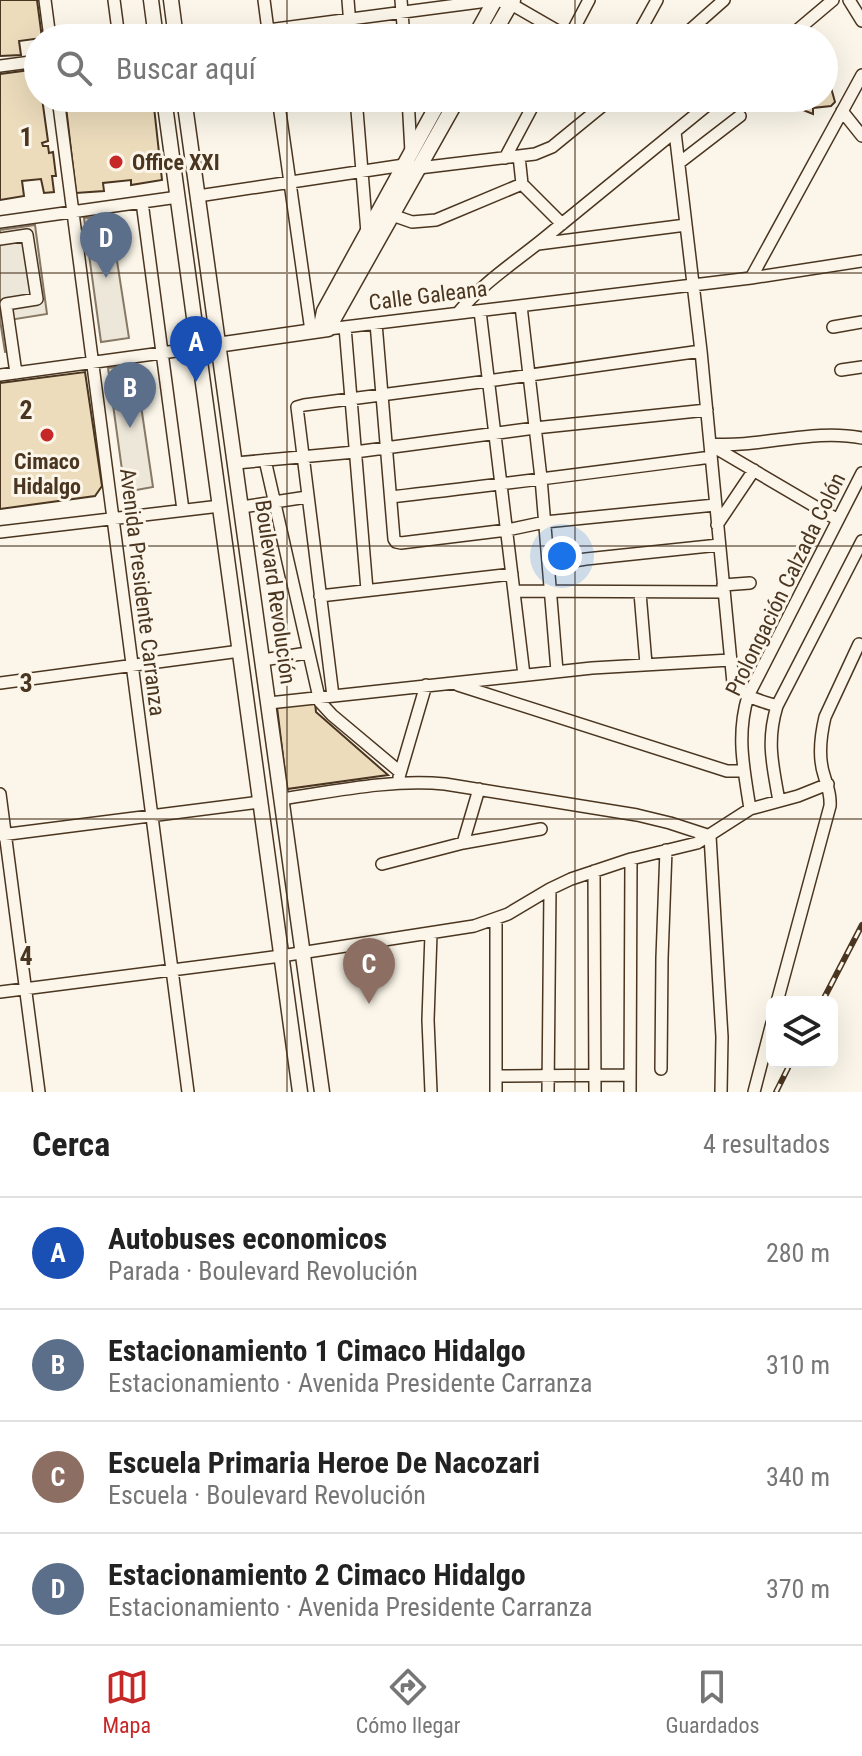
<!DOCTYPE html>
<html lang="es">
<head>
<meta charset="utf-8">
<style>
  :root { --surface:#fff; --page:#f2f2f2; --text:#222; --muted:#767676; --line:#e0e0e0; --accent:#c62828 }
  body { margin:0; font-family:"Roboto Condensed",sans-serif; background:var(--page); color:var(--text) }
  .controls { position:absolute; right:24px; bottom:24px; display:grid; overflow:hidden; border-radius:12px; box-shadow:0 8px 32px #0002 }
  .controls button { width:72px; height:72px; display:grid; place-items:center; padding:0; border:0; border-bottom:2px solid var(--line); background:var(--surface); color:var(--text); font:40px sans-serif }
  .you { position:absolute; left:562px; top:556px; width:28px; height:28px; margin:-20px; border:6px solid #fff; border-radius:50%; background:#1a73e8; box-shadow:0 0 0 12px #1a73e833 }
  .badge { display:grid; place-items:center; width:52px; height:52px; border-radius:50%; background:var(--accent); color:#fff; font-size:26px; font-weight:700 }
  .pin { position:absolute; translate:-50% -66px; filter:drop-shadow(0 2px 4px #0008) }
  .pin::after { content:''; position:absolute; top:42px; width:28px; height:24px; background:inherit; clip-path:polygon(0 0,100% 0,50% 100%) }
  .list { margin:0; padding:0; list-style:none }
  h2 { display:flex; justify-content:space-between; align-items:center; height:104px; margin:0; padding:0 32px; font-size:34px }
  h2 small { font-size:26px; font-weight:400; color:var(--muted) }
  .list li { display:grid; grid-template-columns:52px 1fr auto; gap:24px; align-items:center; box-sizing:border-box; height:112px; padding:0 32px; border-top:2px solid var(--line) }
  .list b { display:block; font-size:30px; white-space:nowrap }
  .list p { margin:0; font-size:26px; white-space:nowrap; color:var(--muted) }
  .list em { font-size:26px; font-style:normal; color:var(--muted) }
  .icon { flex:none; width:44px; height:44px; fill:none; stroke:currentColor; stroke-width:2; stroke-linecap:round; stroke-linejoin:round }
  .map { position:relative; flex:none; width:862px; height:1092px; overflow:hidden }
  .search { position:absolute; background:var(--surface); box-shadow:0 8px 32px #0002; left:24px; right:24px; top:24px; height:88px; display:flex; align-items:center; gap:20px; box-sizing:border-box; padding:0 28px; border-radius:44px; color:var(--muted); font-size:30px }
  .sheet { height:552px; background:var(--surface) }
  nav { display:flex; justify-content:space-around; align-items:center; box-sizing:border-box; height:112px; border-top:2px solid var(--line); background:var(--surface); font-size:22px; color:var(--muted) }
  nav a { display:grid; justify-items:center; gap:4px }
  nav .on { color:var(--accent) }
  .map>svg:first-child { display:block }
</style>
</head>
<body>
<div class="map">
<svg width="862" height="1092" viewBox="0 0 862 1092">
  <rect width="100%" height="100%" fill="#fbf6e9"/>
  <path fill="#ede7d9" stroke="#887966" stroke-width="2" d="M110,216L129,338L101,342L84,218Z
    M35,225L47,314L9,320L13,351L5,352L0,320V230Z
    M135,365L153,487L125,492L108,368Z"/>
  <path fill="#ecdcbc" stroke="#4a3520" stroke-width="2" d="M0,0H37L42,38L19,41L21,55L0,56Z
    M38,69V98H42L48,141L42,143L43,146H48L49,153L53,152L56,176H52L54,192L44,193L41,179L22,181L24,196L0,200V74Z
    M824,75L828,77L835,102L831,106L813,108V114L793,106L791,98H824Z
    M65,98H153L162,180L131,185V180L103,183L104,191L76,193Z
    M85,372L102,486L95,496L0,509V383Z
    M315,702L316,712L388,775L287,789L277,707Z"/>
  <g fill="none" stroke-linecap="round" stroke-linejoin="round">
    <defs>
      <path id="minor" d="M45,0L50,38
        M114,0L119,38
        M264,0L269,38
        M348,0L351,38
        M401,0L404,38
        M849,0L862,21
        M207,38L495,0L511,4L570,38
        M569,38L589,0
        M636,38L657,0
        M681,38L724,0
        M788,38L833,0
        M0,66L38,61
        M58,98L188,1092
        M278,98L311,331
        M356,98L367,233
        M408,98L411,152
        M842,111L862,136
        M675,132L701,351L733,683C743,697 761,701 777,706
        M519,156L522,184L562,224
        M505,158L537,98
        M679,163L740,116
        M198,196L404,165L419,168L535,154L552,147L612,98
        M142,202L183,510
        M392,215L412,222L436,220L522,184
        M0,222L178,197
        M0,239L27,235L37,299L6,304L16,373
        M538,244L686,225
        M751,278L862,75
        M521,306L541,478L557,671
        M480,311L524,675
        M458,313C483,282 517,261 547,236C604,190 660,144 716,98
        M376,323L394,539L396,542L401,543L507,530L545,522L715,505
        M345,327L367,590
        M833,327L862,322
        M328,329L751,278L862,261
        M841,370L862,367
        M0,375L198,348
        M710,444C761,448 813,428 862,438
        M714,447L838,520
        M265,460L320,702L332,715L400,772
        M236,463L355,452L535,428L707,410
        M391,497C498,485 604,471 711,457
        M242,507L307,497
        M717,525L754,470
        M0,532L220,506
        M549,565L586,559L719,545
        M723,585L750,583
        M514,591L724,592
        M640,593L646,664
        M320,596L512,574
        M263,660L307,653
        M0,683L240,651
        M458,685L727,771H744
        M333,696L297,407L304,405L488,381L701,351
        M269,703L592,668L730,660
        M399,777L426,685
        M0,794L39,1092
        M282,799C336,791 390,779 445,784L637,815L670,823L710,836
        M779,801C773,766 766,742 777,706L862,541
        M750,809C744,769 736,736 748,696L862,473
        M1,835L260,802
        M710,836L722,1037L721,1092
        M463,843L479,789
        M382,864L463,843L541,829
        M594,871L595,1092
        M496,920V1092
        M431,934L428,1020L431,1092
        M0,992L281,956L474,926L508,914L550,889L571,879L631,859L697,843L750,809L798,796L828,784
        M777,1002L830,806C831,793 827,786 824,775C818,757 821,734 825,717L859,644
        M661,1069L662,958L666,850
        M496,1076L629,1075
        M548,1092L550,889
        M630,1092L631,859
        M754,1092L772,1023"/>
      <path id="major" d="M151,0L156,38
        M171,0L176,38
        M474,38L495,0
        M491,38L513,0
        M164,98L300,1092
        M184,98L322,1092
        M320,330L324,311L441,98
        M210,346L328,329L458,98"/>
    </defs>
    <use href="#minor" stroke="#4a3520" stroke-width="14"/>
    <use href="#major" stroke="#4a3520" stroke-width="17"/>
    <use href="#minor" stroke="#fbf6e9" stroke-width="11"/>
    <use href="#major" stroke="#fbf6e9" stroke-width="14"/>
    <defs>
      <path id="rail" d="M822,1002L862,925
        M776,1092L791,1062"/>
    </defs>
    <use href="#rail" stroke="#4a3520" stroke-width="6"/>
    <use href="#rail" stroke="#fbf6e9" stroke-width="3" stroke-dasharray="9" stroke-linecap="butt"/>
  </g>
  <path fill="none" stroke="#4a3520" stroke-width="2" stroke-opacity="0.55" d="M287,0V38M575,0V38M287,98V1092M575,98V1092M0,273H862M0,546H862M0,819H862"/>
  <g fill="#c62828" stroke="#fbf6e9" stroke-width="3">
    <circle cx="116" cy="162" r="8"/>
    <circle cx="47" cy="435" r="8"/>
  </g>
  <g text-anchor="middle" stroke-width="6" stroke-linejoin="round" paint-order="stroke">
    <g font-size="22" font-weight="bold" fill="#4a3520" stroke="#fbf6e9" text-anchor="start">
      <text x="132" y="170">Office XXI</text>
      <text x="47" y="469" text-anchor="middle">Cimaco<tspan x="47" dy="25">Hidalgo</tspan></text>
    </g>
    <g font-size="22" fill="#4a3520" stroke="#fbf6e9">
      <text transform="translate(428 295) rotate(-7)" y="8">Calle Galeana</text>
      <text transform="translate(785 584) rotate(-64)" y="8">Prolongación Calzada Colón</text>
      <text transform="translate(143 592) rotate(83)" y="8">Avenida Presidente Carranza</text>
      <text transform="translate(276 592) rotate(82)" y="8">Boulevard Revolución</text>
    </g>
  </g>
  <g font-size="26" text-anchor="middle" font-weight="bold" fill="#4a3520" stroke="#fbf6e9" stroke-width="6" stroke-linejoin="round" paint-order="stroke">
    <text x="26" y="146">1</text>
    <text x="26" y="419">2</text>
    <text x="26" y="692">3</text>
    <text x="26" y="965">4</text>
  </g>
</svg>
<div class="controls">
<button><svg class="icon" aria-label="layers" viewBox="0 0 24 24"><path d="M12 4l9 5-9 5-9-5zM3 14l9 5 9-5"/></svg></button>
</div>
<div class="you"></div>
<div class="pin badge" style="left:196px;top:382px;background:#1a4fb4">A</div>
<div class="pin badge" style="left:130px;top:428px;background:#5c6f8a">B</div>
<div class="pin badge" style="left:369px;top:1004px;background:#8d6e63">C</div>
<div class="pin badge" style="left:106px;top:278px;background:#5c6f8a">D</div>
<div class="search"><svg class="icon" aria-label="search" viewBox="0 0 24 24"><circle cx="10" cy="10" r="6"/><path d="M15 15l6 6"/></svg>Buscar aquí</div>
</div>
<section class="sheet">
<h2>Cerca<small>4 resultados</small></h2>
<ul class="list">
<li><span class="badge" style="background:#1a4fb4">A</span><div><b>Autobuses economicos</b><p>Parada · Boulevard Revolución</p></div><em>280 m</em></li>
<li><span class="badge" style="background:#5c6f8a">B</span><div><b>Estacionamiento 1 Cimaco Hidalgo</b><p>Estacionamiento · Avenida Presidente Carranza</p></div><em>310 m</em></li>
<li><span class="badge" style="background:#8d6e63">C</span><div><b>Escuela Primaria Heroe De Nacozari</b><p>Escuela · Boulevard Revolución</p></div><em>340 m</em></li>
<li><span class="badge" style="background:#5c6f8a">D</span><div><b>Estacionamiento 2 Cimaco Hidalgo</b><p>Estacionamiento · Avenida Presidente Carranza</p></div><em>370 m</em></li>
</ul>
</section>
<nav>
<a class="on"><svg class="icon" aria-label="map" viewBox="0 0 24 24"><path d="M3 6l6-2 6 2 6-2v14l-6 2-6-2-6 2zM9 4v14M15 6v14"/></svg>Mapa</a>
<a><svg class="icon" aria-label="directions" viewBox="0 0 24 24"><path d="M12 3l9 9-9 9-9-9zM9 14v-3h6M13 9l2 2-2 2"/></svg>Cómo llegar</a>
<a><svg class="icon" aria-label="saved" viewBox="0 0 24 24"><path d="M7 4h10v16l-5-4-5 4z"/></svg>Guardados</a>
</nav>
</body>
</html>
